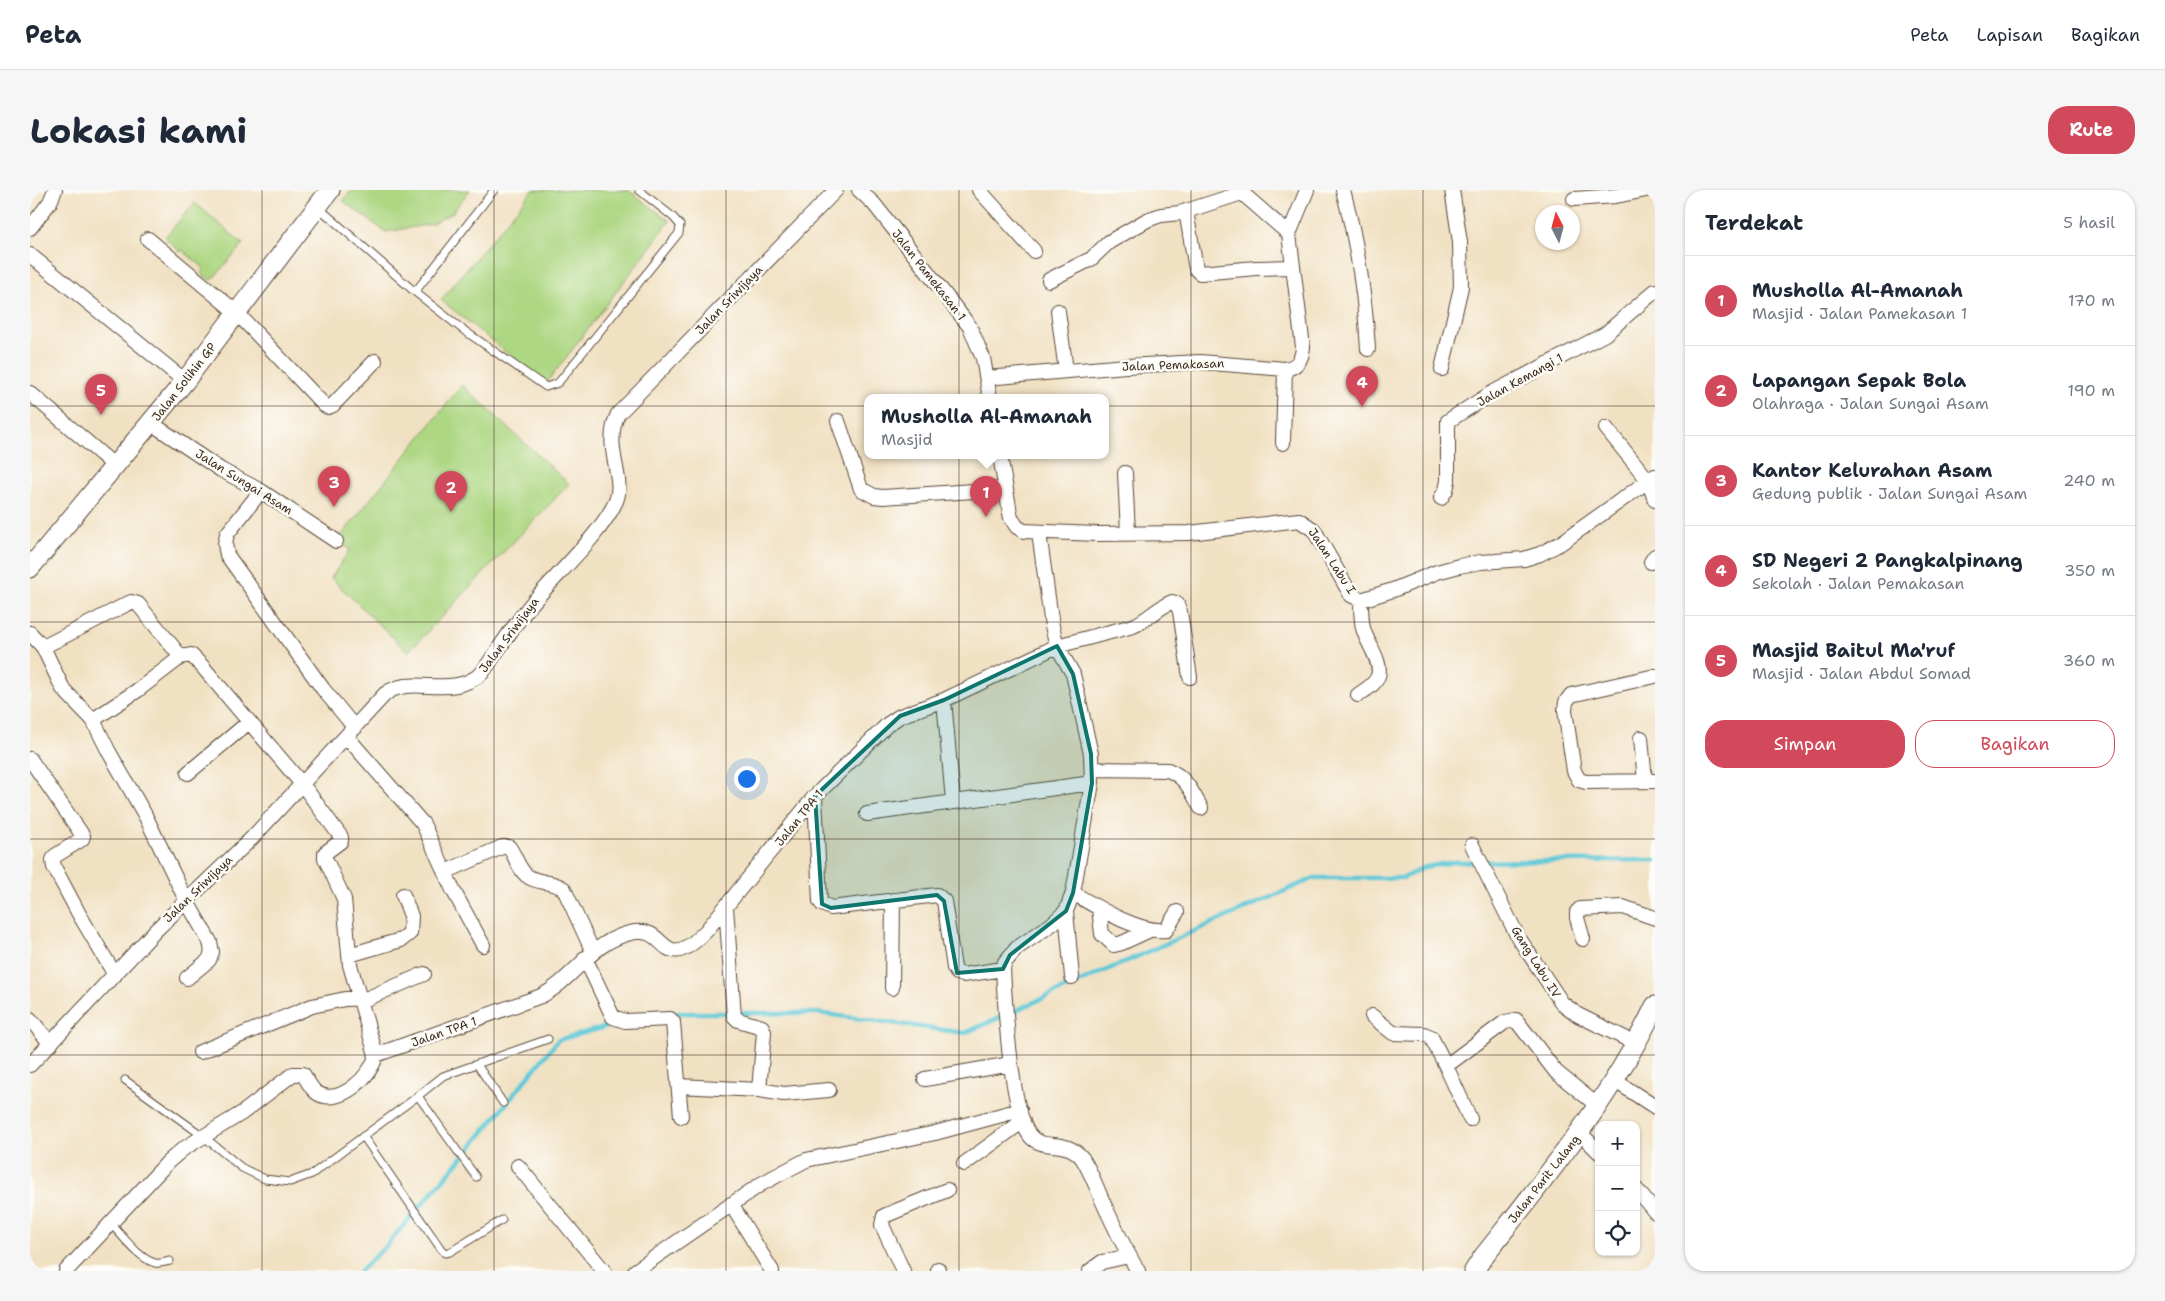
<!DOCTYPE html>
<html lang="id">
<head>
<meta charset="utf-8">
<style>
  :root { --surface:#fff; --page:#f6f6f7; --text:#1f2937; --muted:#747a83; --line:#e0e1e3; --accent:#d1495b }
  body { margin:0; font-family:"Shantell Sans",sans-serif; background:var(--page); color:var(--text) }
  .controls { position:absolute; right:15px; bottom:15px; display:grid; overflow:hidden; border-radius:10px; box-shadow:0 1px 4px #0004 }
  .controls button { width:45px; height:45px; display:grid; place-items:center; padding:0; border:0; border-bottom:1px solid var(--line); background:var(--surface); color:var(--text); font:25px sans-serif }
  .compass { position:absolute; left:1505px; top:15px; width:45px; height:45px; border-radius:50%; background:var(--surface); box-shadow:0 1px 4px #0004; rotate:354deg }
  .you { position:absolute; left:716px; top:588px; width:18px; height:18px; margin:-12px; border:4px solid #fff; border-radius:50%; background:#1a73e8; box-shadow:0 0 0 8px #1a73e833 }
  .badge { display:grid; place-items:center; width:32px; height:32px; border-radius:50%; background:var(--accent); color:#fff; font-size:16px; font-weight:700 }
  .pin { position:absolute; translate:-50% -41px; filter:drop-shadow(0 1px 2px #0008) }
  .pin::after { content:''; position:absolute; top:26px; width:18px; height:15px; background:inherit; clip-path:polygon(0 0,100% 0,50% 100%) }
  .popup { position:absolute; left:834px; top:204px; width:245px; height:65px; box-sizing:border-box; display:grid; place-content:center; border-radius:10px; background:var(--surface); filter:drop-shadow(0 1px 4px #0005); font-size:16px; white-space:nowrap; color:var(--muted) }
  .popup b { font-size:19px; color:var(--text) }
  .popup::after { content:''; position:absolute; left:50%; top:100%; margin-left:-10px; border:10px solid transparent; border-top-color:var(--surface) }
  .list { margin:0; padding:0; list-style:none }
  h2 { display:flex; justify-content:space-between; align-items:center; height:65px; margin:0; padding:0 20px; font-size:21px }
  h2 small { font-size:16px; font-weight:400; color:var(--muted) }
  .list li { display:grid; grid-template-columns:32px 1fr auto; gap:15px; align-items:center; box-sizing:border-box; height:90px; padding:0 20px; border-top:1px solid var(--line) }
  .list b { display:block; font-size:19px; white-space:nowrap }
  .list p { margin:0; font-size:16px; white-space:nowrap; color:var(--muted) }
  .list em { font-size:16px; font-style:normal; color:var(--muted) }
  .actions { display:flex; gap:10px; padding:15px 20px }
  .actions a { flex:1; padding:11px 0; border:1px solid var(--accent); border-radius:20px; text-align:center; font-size:18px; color:var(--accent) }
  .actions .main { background:var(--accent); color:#fff }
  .icon { flex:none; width:28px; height:28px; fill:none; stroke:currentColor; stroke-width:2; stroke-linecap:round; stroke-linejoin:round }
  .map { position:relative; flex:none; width:1625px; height:1081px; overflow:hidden; border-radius:20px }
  header { display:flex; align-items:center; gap:30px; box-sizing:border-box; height:70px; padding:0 25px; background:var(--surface); border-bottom:1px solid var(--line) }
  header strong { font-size:24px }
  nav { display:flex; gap:28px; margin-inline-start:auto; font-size:18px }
  .intro { display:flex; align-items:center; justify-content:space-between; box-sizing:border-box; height:120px; padding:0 30px }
  h1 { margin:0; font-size:35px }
  .button { padding:12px 22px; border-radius:20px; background:var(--accent); color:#fff; font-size:18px; font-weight:700 }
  main { display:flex; gap:30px; padding:0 30px }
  aside { flex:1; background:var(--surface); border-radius:20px; box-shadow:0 1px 4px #0004 }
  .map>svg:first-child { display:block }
</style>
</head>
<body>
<header>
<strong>Peta</strong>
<nav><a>Peta</a><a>Lapisan</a><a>Bagikan</a></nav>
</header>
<div class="intro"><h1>Lokasi kami</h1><a class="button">Rute</a></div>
<main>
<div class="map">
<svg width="1625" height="1081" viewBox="0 0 1625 1081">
  <rect width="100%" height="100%" fill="#fdfcf7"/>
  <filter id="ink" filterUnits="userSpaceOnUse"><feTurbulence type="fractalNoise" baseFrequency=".02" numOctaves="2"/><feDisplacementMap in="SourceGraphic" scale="10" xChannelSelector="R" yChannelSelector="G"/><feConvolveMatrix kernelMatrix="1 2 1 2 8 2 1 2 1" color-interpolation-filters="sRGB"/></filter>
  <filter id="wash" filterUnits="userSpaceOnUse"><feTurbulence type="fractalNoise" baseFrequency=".0096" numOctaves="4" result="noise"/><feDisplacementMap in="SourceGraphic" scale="20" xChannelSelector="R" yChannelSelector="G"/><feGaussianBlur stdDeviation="1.12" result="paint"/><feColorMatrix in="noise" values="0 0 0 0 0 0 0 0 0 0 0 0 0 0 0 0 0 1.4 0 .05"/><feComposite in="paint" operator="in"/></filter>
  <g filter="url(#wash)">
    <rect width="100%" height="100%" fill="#f1e1c3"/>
    <path fill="#add783" stroke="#748050" d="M322,0H440L422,23L401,34L356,42L313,11Z
      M503,0H598L640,31L516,194L411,110Z
      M165,13L213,54L181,91L171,83L174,78L152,60L150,62L135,47Z
      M432,195L539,294L378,462L301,388L320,359L307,351Z"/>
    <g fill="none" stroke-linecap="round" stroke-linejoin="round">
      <path stroke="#5dc8d7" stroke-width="4.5" d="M637,823H788L935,843L1284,688H1373L1395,677L1424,672L1625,670
        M330,1081L356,1056L437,962L528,850L590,833"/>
    </g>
  </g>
  <g filter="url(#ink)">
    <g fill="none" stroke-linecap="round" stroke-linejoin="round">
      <defs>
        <path id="lane" d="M288,17L385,102L432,139L516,197L528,193L649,43L650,35L643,27L609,0
          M385,102L464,0
          M448,876L473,913
          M95,890L173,946L212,978L235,989L260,992L282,984L388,906L446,987
          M388,906L413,886L518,849
          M333,946L411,1059L415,1063L420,1062L472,1030
          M81,1034C93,1046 108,1068 125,1073C130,1074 135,1072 140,1071"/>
        <path id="street" d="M829,0L844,14L886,67L940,137L953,168L960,208
          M949,0L1004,61
          M1313,0C1327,52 1335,105 1338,159
          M1544,9L1586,6L1616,0
          M1156,21L1166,79L1170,83L1226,78L1262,77
          M0,38L20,12L25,0
          M118,49L207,123L294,215L298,217L303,215L345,171
          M0,65L155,191
          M1019,90L1061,69L1079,52L1117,30L1131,25L1150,23L1212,3L1259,44
          M1028,121L1036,181
          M1412,179L1431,97L1430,52L1422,0
          M957,188L1096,176L1170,172L1255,179C1268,177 1272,169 1273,157L1259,44L1277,0
          M0,203L86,277
          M808,231L831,299L844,306L853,307L974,299
          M121,233L191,280L231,301L306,351
          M1576,238L1618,290L1625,310
          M1253,253L1255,179
          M970,266L981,328L987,337L994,341L1067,344L1159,343L1269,330L1284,340L1321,405L1331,410L1363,400L1407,382L1429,376L1451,372L1494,369L1510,364L1531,353L1625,286
          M1095,283L1098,343
          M231,301L197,344L195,354L197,365L293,499L325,538
          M1411,308L1416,300L1418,291V231L1460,204L1575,144L1625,101
          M1009,343L1022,436L1027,456L1043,484L1061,564L1062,593L1043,703L1036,721L1022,734L987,758L975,772L973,779C975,812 980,923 1001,947C1014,961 1036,948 1052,968C1060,980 1066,996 1072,1010C1083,1034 1094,1058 1108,1081
          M1621,372L1625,366
          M0,443L13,457L33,499L63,530L79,562L115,625L156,710L180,752L182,762L179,770L157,788
          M13,457L101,412L108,414L151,467
          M1625,486L1541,505L1536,512L1535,520L1544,581L1549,590L1556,592L1625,591
          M1328,505C1335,500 1345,495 1348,486C1353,472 1336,452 1333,438C1331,428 1331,419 1331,410
          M914,510L923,611
          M317,547L393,634L423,700L453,755
          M1611,548L1615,591
          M0,569L53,646L52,649L25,666L23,670L24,677L49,724L85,785
          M1062,579L1138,580C1156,587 1162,602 1171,618
          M158,583L219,532
          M785,606L790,711L792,714L801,718L907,705L914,711L924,778L927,783L933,785L973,779
          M837,624L1062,593
          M1442,655L1488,747L1532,813L1548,825L1607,854
          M415,682L472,657H479C485,665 488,678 496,685C506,694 523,690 534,699L563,762
          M1043,703C1067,717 1108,743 1136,740L1147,722
          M1069,718L1072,744L1084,755L1092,753L1120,740
          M1036,721L1042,787
          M1553,749L1547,728V722L1550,719L1593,717L1625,728
          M319,765L371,750L380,743L381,726L373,705
          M555,768L583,827L595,831L640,829L643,832L651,926
          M862,798L863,710
          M1342,826L1363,843L1394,844L1401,847L1416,876L1475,832L1486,830L1526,882L1568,916
          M0,829L21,854
          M170,862L282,816L315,809L338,808L394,784
          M346,865L511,806C545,789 562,749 605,742C638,737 631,787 676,741L785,606L858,534L870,526L914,510L1027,456L1103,436C1118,430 1128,417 1142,412L1147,414L1150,422L1160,487
          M0,875L126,740L222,648L355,504C383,483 419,511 452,483C469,459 484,434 504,411C527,384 572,343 586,311C596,287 572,257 588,224L806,0
          M1416,876L1440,929
          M895,889L981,874
          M1584,890L1625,917
          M649,896L729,900L734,842L732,837L708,830L704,826L696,717
          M729,900L754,904L799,900
          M1550,943L1569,962
          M934,974L993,931
          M488,976L574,1081
          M1606,999L1625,1022
          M701,1014L742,1081
          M908,1079V1081
          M36,1081L138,972L153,959L212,923L263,884H273C277,890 281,899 287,903C309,917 342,886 346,865L320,775L314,709L295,668V663L311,651V647L272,594L172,476L161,465L151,467L108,500L63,530
          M605,1081L731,994L776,970L905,943L990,920
          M873,1081L852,1035L854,1026L917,1000
          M1060,1081L1072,1072L1099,1066"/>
        <path id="secondary" d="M0,378L155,191L300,0
          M1444,1081L1453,1067C1516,987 1581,909 1625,816"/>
      </defs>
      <use href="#lane" stroke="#564537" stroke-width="9"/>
      <use href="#street" stroke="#564537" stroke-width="16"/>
      <use href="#secondary" stroke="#564537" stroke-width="21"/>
      <use href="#lane" stroke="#fff" stroke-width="7"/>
      <use href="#street" stroke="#fff" stroke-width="14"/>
      <use href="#secondary" stroke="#fff" stroke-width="19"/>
    </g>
  </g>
  <path fill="#0f766e" fill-opacity="0.2" stroke="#0f766e" stroke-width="4" stroke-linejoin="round" d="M1027,456L1043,484L1061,564L1062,593L1043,703L1036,721L980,765L973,779L927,783L914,711L907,705L801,718L792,714L785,606L870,526L914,510Z"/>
  <path fill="none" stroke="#3b2a1e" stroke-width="1" stroke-opacity="0.55" d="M232,0V1081M464,0V1081M696,0V1081M929,0V1081M1161,0V1081M1393,0V1081M0,216H1625M0,432H1625M0,649H1625M0,865H1625"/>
  <g text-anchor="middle" stroke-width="5" stroke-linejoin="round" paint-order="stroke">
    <g font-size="12" fill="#3b2a1e" stroke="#fdfcf7">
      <text transform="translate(899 85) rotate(52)" y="4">Jalan Pamekasan 1</text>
      <text transform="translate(699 110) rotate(-46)" y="4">Jalan Sriwijaya</text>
      <text transform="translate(1143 175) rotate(-2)" y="4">Jalan Pemakasan</text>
      <text transform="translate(1490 190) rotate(-29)" y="4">Jalan Kemangi 1</text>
      <text transform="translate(154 192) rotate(-52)" y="4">Jalan Solihin GP</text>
      <text transform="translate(214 292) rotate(32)" y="4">Jalan Sungai Asam</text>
      <text transform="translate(1302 371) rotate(57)" y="4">Jalan Labu I</text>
      <text transform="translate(479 445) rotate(-53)" y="4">Jalan Sriwijaya</text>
      <text transform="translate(769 628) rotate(-51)" y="4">Jalan TPA 1</text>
      <text transform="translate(168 699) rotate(-44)" y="4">Jalan Sriwijaya</text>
      <text transform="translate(1506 772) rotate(58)" y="4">Gang Labu IV</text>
      <text transform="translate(414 842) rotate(-19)" y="4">Jalan TPA 1</text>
      <text transform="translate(1514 989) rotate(-52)" y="4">Jalan Parit Lalang</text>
    </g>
  </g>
</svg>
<div class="controls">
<button>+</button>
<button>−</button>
<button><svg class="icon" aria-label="locate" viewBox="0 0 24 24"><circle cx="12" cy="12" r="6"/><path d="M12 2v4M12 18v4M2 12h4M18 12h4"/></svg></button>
</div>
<svg class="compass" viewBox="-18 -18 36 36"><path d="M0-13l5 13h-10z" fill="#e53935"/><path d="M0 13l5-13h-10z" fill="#747a83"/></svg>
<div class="you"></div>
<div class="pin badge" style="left:956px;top:327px">1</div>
<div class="popup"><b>Musholla Al-Amanah</b>Masjid</div>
<div class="pin badge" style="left:421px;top:322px">2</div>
<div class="pin badge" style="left:304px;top:317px">3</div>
<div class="pin badge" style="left:1332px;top:217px">4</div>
<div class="pin badge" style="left:71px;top:225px">5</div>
</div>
<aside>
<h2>Terdekat<small>5 hasil</small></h2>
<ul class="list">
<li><span class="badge">1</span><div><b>Musholla Al-Amanah</b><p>Masjid · Jalan Pamekasan 1</p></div><em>170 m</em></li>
<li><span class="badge">2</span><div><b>Lapangan Sepak Bola</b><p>Olahraga · Jalan Sungai Asam</p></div><em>190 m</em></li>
<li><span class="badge">3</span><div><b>Kantor Kelurahan Asam</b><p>Gedung publik · Jalan Sungai Asam</p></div><em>240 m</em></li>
<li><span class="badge">4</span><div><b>SD Negeri 2 Pangkalpinang</b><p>Sekolah · Jalan Pemakasan</p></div><em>350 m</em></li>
<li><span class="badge">5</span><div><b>Masjid Baitul Ma'ruf</b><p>Masjid · Jalan Abdul Somad</p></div><em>360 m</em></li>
</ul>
<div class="actions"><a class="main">Simpan</a><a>Bagikan</a></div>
</aside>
</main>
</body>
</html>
